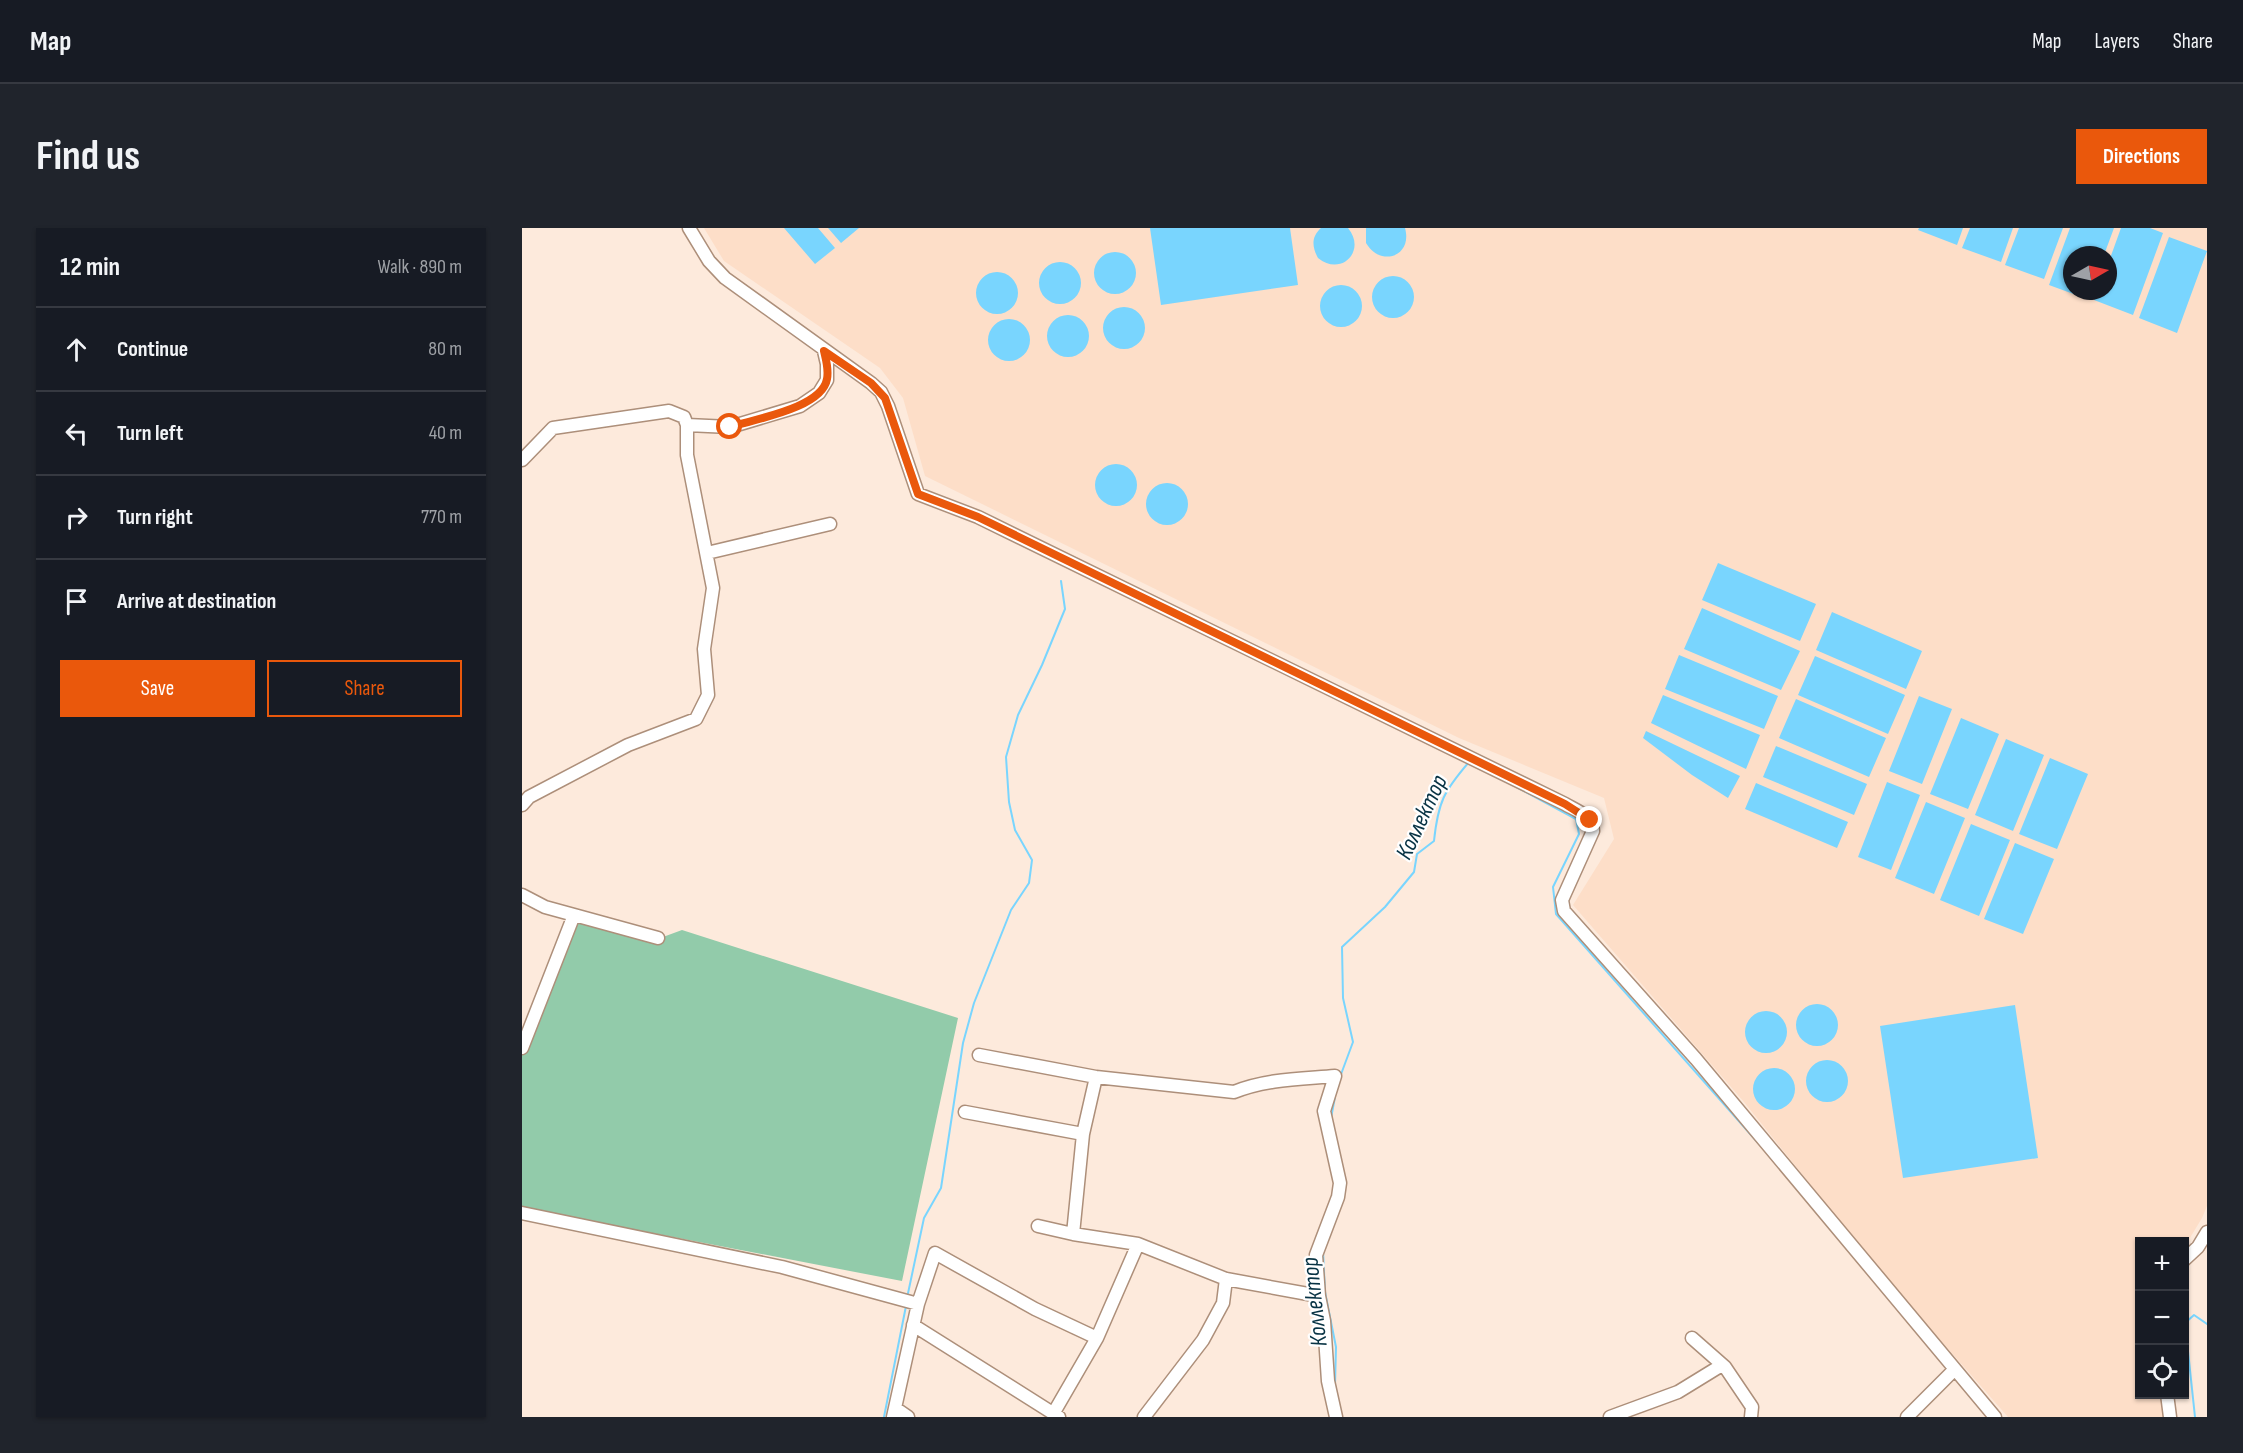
<!DOCTYPE html>
<html lang="en">
<head>
<meta charset="utf-8">
<style>
  :root { --surface:#171b24; --page:#20242c; --text:#f1f3f6; --muted:#9ea1a6; --line:#363941; --accent:#ea580c }
  body { margin:0; font-family:"Sofia Sans Condensed",sans-serif; background:var(--page); color:var(--text) }
  .controls { position:absolute; right:18px; bottom:18px; display:grid; overflow:hidden; border-radius:0px; box-shadow:0 2px 4px #0004 }
  .controls button { width:54px; height:54px; display:grid; place-items:center; padding:0; border:0; border-bottom:2px solid var(--line); background:var(--surface); color:var(--text); font:30px sans-serif }
  .compass { position:absolute; left:1541px; top:18px; width:54px; height:54px; border-radius:50%; background:var(--surface); box-shadow:0 2px 4px #0004; rotate:81deg }
  .stop { position:absolute; width:18px; height:18px; margin:-14px; border:4px solid #ea580c; border-radius:50%; background:#fff }
  .stop.end { background:#ea580c; border-color:#fff; box-shadow:0 2px 6px #0008 }
  .list { margin:0; padding:0; list-style:none }
  h2 { display:flex; justify-content:space-between; align-items:center; height:78px; margin:0; padding:0 24px; font-size:26px }
  h2 small { font-size:20px; font-weight:400; color:var(--muted) }
  .list li { display:grid; grid-template-columns:39px 1fr auto; gap:18px; align-items:center; box-sizing:border-box; height:84px; padding:0 24px; border-top:2px solid var(--line) }
  .list b { display:block; font-size:22px; white-space:nowrap }
  .list em { font-size:20px; font-style:normal; color:var(--muted) }
  .actions { display:flex; gap:12px; padding:18px 24px }
  .actions a { flex:1; padding:14px 0; border:2px solid var(--accent); border-radius:0px; text-align:center; font-size:21px; color:var(--accent) }
  .actions .main { background:var(--accent); color:#fff }
  .icon { flex:none; width:33px; height:33px; fill:none; stroke:currentColor; stroke-width:2; stroke-linecap:round; stroke-linejoin:round }
  .map { position:relative; flex:none; width:1685px; height:1189px; overflow:hidden; border-radius:0px }
  header { display:flex; align-items:center; gap:36px; box-sizing:border-box; height:84px; padding:0 30px; background:var(--surface); border-bottom:2px solid var(--line) }
  header strong { font-size:28px }
  nav { display:flex; gap:33px; margin-inline-start:auto; font-size:21px }
  .intro { display:flex; align-items:center; justify-content:space-between; box-sizing:border-box; height:144px; padding:0 36px }
  h1 { margin:0; font-size:42px }
  .button { padding:15px 27px; border-radius:0px; background:var(--accent); color:#fff; font-size:21px; font-weight:700 }
  main { display:flex; gap:36px; padding:0 36px }
  aside { flex:1; background:var(--surface); border-radius:0px; box-shadow:0 2px 4px #0004 }
  .map>svg:first-child { display:block }
</style>
</head>
<body>
<header>
<strong>Map</strong>
<nav><a>Map</a><a>Layers</a><a>Share</a></nav>
</header>
<div class="intro"><h1>Find us</h1><a class="button">Directions</a></div>
<main>
<aside>
<h2>12 min<small>Walk · 890 m</small></h2>
<ul class="list">
<li><svg class="icon" aria-label="ahead" viewBox="0 0 24 24"><path d="M12 20V5M6 11l6-6 6 6"/></svg><div><b>Continue</b></div><em>80 m</em></li>
<li><svg class="icon" aria-label="left" viewBox="0 0 24 24"><path d="M17 20v-9H6M10 6l-5 5 5 5"/></svg><div><b>Turn left</b></div><em>40 m</em></li>
<li><svg class="icon" aria-label="right" viewBox="0 0 24 24"><path d="M7 20v-9h11M14 6l5 5-5 5"/></svg><div><b>Turn right</b></div><em>770 m</em></li>
<li><svg class="icon" aria-label="arrive" viewBox="0 0 24 24"><path d="M6 21V4h12l-3 4 3 4H6"/></svg><div><b>Arrive at destination</b></div></li>
</ul>
<div class="actions"><a class="main">Save</a><a>Share</a></div>
</aside>
<div class="map">
<svg width="1685" height="1189" viewBox="0 0 1685 1189">
  <rect width="100%" height="100%" fill="#fdeadc"/>
  <path fill="#fddec8" fill-rule="evenodd" d="M182,0H1685V978L1680,990L1663,1018L1662,1014H1618V1166L1638,1167L1642,1189H1486L1363,1049L1222,874L1051,677L1092,611L1082,570L937,510L403,248L381,170L358,140L202,33ZM1550,27H1586V63H1550Z"/>
  <path fill="#92cbaa" d="M57,683L141,709L160,702L436,790L380,1053L0,980V811Z"/>
  <path fill="#79d5fe" d="M262,0H296L313,20L293,36Z
    M306,0H337L319,15Z
    M628,0H768L776,57L639,77Z
    M799,0H826C845,23 819,49 796,30C790,19 789,9 799,0Z
    M844,0H883C891,28 859,40 844,15Z
    M1397,0H1441L1435,17L1396,2Z
    M1448,0H1491L1479,34L1440,20Z
    M1497,0H1541L1522,51L1483,37Z
    M1548,0H1592L1582,27H1550V63H1568L1565,71L1527,57Z
    M1599,0H1628L1641,5L1611,87L1572,72L1576,63H1586V36Z
    M1647,9L1685,23L1655,105L1617,90Z
    M572 45a21 21 0 1 1 42 0a21 21 0 1 1-42 0Z
    M517 55a21 21 0 1 1 42 0a21 21 0 1 1-42 0Z
    M454 65a21 21 0 1 1 42 0a21 21 0 1 1-42 0Z
    M850 69a21 21 0 1 1 42 0a21 21 0 1 1-42 0Z
    M798 78a21 21 0 1 1 42 0a21 21 0 1 1-42 0Z
    M581 100a21 21 0 1 1 42 0a21 21 0 1 1-42 0Z
    M525 108a21 21 0 1 1 42 0a21 21 0 1 1-42 0Z
    M466 112a21 21 0 1 1 42 0a21 21 0 1 1-42 0Z
    M573 257a21 21 0 1 1 42 0a21 21 0 1 1-42 0Z
    M624 276a21 21 0 1 1 42 0a21 21 0 1 1-42 0Z
    M1196,335L1294,376L1278,413L1180,372Z
    M1180,380L1278,423L1259,462L1162,421Z
    M1310,384L1400,423L1384,461L1294,422Z
    M1157,427L1256,468L1242,501L1143,461Z
    M1293,428L1383,467L1366,506L1276,467Z
    M1141,467L1238,507L1224,541L1129,495Z
    M1397,468L1430,481L1400,556L1367,543Z
    M1274,471L1364,510L1347,549L1257,510Z
    M1439,490L1477,506L1446,581L1408,566Z
    M1124,503L1218,548L1206,570L1170,547L1121,510Z
    M1484,511L1522,527L1491,603L1453,587Z
    M1254,518L1345,556L1332,587L1241,549Z
    M1528,530L1566,546L1535,621L1497,606Z
    M1365,554L1398,567L1369,642L1336,629Z
    M1234,555L1326,594L1315,620L1223,581Z
    M1404,574L1443,590L1412,666L1373,650Z
    M1449,596L1488,612L1457,688L1418,672Z
    M1493,615L1532,631L1501,706L1462,691Z
    M1274 797a21 21 0 1 1 42 0a21 21 0 1 1-42 0Z
    M1493,777L1516,930L1381,950L1358,798Z
    M1223 804a21 21 0 1 1 42 0a21 21 0 1 1-42 0Z
    M1284 853a21 21 0 1 1 42 0a21 21 0 1 1-42 0Z
    M1231 861a21 21 0 1 1 42 0a21 21 0 1 1-42 0Z"/>
  <g fill="none" stroke-linecap="round" stroke-linejoin="round">
    <path stroke="#79d5fe" stroke-width="2" d="M989,556L1054,591L1057,606L1031,659L1034,686L1238,917
      M818,849L831,814L821,770L820,719L863,679L892,644L895,626L912,613C916,574 922,563 947,534
      M809,890L813,869
      M801,1023L803,1064L814,1119L813,1157L816,1172
      M385,1070L402,990L419,960L441,815L452,775L489,682L507,655L510,632L493,602L487,574L484,529L496,487L520,437L543,381L539,353
      M362,1189L384,1078
      M1673,1189L1663,1095L1672,1087L1685,1096"/>
    <defs>
      <path id="minor" d="M167,0L187,33L203,50L349,155L359,164L366,178L396,266L456,289L1043,576C1055,583 1071,588 1071,603L1040,672L1042,683L1174,831L1473,1189
        M165,197L208,199L278,178L297,165L305,152V136L302,123
        M0,232L31,200L147,183L162,189L165,197V227L191,360L182,421L186,467L174,491L106,517L7,569L0,577
        M185,325L308,296
        M0,667L23,679L136,710
        M0,820L52,687
        M457,827L574,849L712,864C744,851 779,851 813,848L802,883L818,955L816,969L794,1027L797,1068L802,1093L806,1153L814,1189
        M443,884L561,906
        M0,985L260,1039L396,1076
        M516,998L551,1006L616,1016L704,1051L797,1068
        M551,1006L561,906L574,849
        M1662,1032L1676,1019L1685,1004
        M391,1097L537,1189
        M1170,1110L1203,1139L1230,1179L1229,1189
        M1645,1166L1648,1189
        M373,1180L386,1189
        M531,1186L575,1110L616,1016
        M371,1189L396,1076L413,1025L513,1081L575,1110
        M622,1189L681,1112L701,1075L704,1051
        M1088,1189L1156,1164L1200,1137
        M1385,1189L1433,1141"/>
    </defs>
    <use href="#minor" stroke="#ad8f7a" stroke-width="15"/>
    <use href="#minor" stroke="#fff" stroke-width="12"/>
  </g>
  <g fill="none" stroke-linecap="round" stroke-linejoin="round">
    <path stroke="#ea580c" stroke-width="8" d="M208,199C233,191 300,180 305,151C307,141 304,132 302,123L349,155L363,170L396,266L456,289L1043,576L1068,592"/>
  </g>
  <g text-anchor="middle" stroke-width="4.5" stroke-linejoin="round" paint-order="stroke">
    <g font-size="24" font-style="italic" fill="#083344" stroke="#fff">
      <text transform="translate(899 589) rotate(-65)" y="8">Коллектор</text>
      <text transform="translate(792 1074) rotate(-96)" y="8">Коллектор</text>
    </g>
  </g>
</svg>
<div class="controls">
<button>+</button>
<button>−</button>
<button><svg class="icon" aria-label="locate" viewBox="0 0 24 24"><circle cx="12" cy="12" r="6"/><path d="M12 2v4M12 18v4M2 12h4M18 12h4"/></svg></button>
</div>
<svg class="compass" viewBox="-18 -18 36 36"><path d="M0-13l5 13h-10z" fill="#e53935"/><path d="M0 13l5-13h-10z" fill="#9ea1a6"/></svg>
<div class="stop" style="left:208px;top:199px"></div>
<div class="stop end" style="left:1068px;top:592px"></div>
</div>
</main>
</body>
</html>
